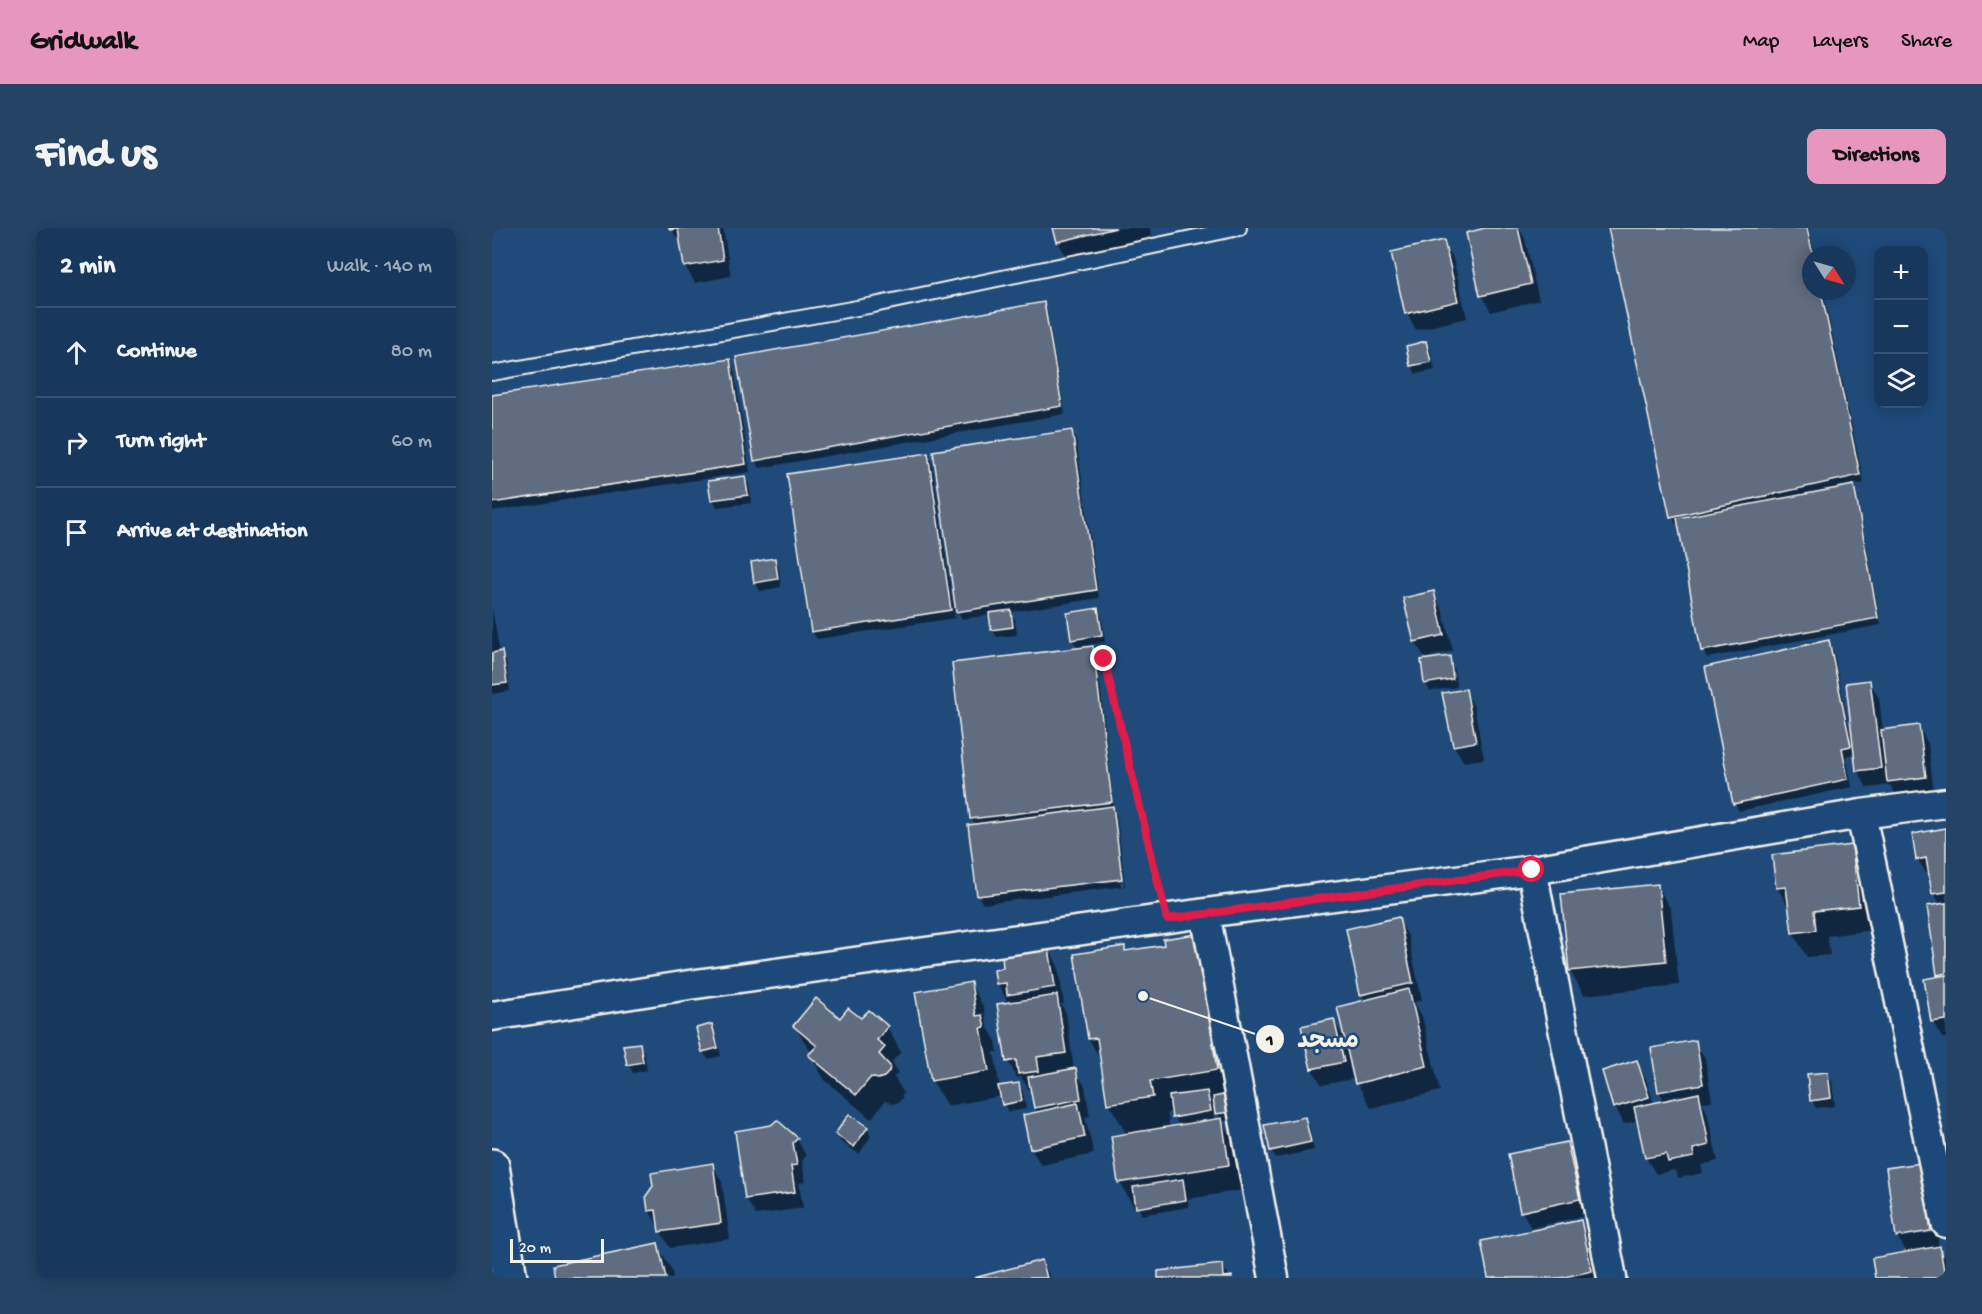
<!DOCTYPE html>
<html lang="en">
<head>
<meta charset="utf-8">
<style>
  :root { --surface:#17385c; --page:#244365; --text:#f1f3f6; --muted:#9eacbb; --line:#365272; --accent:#e797bd }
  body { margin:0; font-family:"Gochi Hand","Playpen Sans Arabic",sans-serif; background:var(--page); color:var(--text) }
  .controls { position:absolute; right:18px; top:18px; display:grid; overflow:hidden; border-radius:12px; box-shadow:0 3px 15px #0003 }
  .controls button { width:54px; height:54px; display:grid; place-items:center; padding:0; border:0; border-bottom:2px solid var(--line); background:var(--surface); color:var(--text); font:30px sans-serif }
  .compass { position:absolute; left:1310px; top:18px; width:54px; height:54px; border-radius:50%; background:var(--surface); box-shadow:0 3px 15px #0003; rotate:127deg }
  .scale { position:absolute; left:18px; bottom:15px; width:94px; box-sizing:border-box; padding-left:6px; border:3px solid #f4f1e8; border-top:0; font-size:16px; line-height:21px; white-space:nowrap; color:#f4f1e8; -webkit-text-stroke:4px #1f4a7a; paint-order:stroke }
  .stop { position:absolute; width:18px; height:18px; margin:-14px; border:4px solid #e11d48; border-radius:50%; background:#fff }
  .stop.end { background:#e11d48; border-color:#fff; box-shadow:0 2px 6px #0008 }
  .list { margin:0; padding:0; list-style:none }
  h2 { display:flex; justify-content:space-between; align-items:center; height:78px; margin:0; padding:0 24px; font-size:26px }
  h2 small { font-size:20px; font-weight:400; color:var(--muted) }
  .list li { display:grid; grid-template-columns:39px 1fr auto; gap:18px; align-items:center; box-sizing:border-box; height:90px; padding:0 24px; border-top:2px solid var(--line) }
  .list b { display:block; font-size:22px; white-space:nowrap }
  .list em { font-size:20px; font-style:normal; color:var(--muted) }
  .icon { flex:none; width:33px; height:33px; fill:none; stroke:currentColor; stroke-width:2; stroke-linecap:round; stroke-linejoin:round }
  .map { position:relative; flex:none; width:1454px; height:1050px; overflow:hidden; border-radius:12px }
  header { display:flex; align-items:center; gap:36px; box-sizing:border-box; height:84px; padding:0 30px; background:var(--accent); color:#111 }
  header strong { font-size:28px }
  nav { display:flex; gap:33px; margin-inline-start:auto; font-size:21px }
  .intro { display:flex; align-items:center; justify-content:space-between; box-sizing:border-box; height:144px; padding:0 36px }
  h1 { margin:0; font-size:42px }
  .button { padding:15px 27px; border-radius:12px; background:var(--accent); color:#111; font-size:21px; font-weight:700 }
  main { display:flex; gap:36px; padding:0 36px }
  aside { flex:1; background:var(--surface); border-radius:12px; box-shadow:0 3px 15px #0003 }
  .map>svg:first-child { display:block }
</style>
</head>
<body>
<header>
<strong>Gridwalk</strong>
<nav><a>Map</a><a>Layers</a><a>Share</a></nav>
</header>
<div class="intro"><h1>Find us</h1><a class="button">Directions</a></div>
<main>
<aside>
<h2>2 min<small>Walk · 140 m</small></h2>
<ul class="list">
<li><svg class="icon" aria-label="ahead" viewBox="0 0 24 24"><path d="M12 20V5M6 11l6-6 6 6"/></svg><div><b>Continue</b></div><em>80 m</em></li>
<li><svg class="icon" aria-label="right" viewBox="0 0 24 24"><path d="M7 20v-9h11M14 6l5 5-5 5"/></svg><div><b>Turn right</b></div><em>60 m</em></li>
<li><svg class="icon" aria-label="arrive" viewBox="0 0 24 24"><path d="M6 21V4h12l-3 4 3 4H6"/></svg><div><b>Arrive at destination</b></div></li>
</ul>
</aside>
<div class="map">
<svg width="1454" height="1050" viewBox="0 0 1454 1050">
  <rect width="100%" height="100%" fill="#1f4a7a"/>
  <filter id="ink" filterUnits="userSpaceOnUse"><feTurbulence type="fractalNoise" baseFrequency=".0167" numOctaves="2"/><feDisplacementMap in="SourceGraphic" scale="12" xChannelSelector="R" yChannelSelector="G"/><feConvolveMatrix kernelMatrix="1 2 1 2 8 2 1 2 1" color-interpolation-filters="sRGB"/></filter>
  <g filter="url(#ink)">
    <path fill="#0007" fill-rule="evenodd" d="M179,0H231L239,48L203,55L193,38L190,18Z
      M563,0H658L662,19L580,38L566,14Z
      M1000,0H1027L1033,11L1047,72L999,84L990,67Z
      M1117,0H1317L1323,27H1319V63H1331L1372,255L1360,257L1365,267L1389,397L1215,430L1211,422L1187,295L1184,296L1180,288Z
      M951,13L961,30L975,90L924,102L915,85Z
      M551,75L555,83L573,186L268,240L263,232Z
      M934,114L938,122L943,142L924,146L920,138L915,119Z
      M238,133L242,141L258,244L0,283V169Z
      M579,203L584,211L607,370L519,384L523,391L525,407L505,409L500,401L498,387L470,391L465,383Z
      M435,226L440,234L463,390L325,411L320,403Z
      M253,249L257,257L260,275L225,279L221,271Z
      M282,332L287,340L289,359L268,363L264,355L261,335Z
      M941,364L950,381L961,423L933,430L923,414Z
      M0,380L8,425L14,433L18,463L0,466Z
      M605,382L610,390L613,414L590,418V421L600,420L605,428L622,582L625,588L633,658L491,676L486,668L478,598L484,597L480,591L462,437L586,421L580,411ZM621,586H624L632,658H629Z
      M1337,414L1341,422L1359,508H1362L1377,453L1387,470L1391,503L1427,499L1436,516L1442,566L1406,570L1398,557L1375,560L1366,543L1364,525L1354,528L1360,559L1247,583L1243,575Z
      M957,429L961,437L965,459L938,463L934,456Z
      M973,462L982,479L992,531L972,534L962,518L952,466Z
      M1454,602V810H1450L1441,794L1449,750L1447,746L1449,677L1442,666L1439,648H1436L1426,632L1422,607Z
      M1359,619L1374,643L1380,702L1335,708L1338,727L1315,729L1301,705L1298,682L1285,659Z
      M1165,657L1179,682L1187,757L1092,767L1078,743Z
      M906,691L916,708L930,772L922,774L930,788L948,863L879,880L865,855L860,836L857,837L860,851L830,857L820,841L811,799L842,793L854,814L874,774L870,766Z
      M703,708L742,892L730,893L743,916L751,962L696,971L697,979L650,987L646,979H642L628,955L621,909L635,907L617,875L610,834L597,811L632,719L635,725L674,718ZM723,877L728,892H723L720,878ZM681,884L687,898L678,900L675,885Z
      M557,721L566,738L572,776H569L574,785L582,842L593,858L598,888L593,889L602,926L549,937L539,921L546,885L543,880L540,862H537L529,849L525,850L516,833L522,775L520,772L515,773L506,756L504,743Z
      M478,755L492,780L495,798L504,813L506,824H502L508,860L527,856L531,864L534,881L516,884L510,868L455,878L440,853L425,765Z
      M377,784L395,799L409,824L400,834L406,845L402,849L411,864L410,870L407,874L401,876L393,873L379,891L333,852L318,827L320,825L302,798L348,792H370Z
      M219,798L224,806L229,828L216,831L211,824Z
      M1203,814L1213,830L1220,873L1210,874L1215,884L1226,933L1209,937L1211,945L1187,950L1182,942L1164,946L1154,930L1146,892L1132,896L1123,879L1145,834L1154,851L1162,876L1173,874L1167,863Z
      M147,816L152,824L155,842L141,845L137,837L133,819Z
      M1335,845L1340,853L1343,878L1324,880L1320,872Z
      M812,890L817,898L822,922L784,930L779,923Z
      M375,900L379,908L367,926L349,914L345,906Z
      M244,904L305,911L314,928L310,933L313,954L307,955L311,980L264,987L254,971Z
      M1075,915L1084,932L1096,987L1039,1000L1030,983Z
      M1428,936L1445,1001L1410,1006V1009L1445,1004L1447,1020L1454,1032V1050H1385L1415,1025L1405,1008Z
      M220,937L230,954L238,1011L178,1020L157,982Z
      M1088,994L1102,1018L1109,1050H998Z
      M165,1017L180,1042L181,1050H65Z
      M550,1034L559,1050H487Z
      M730,1038L739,1050H668Z"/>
    <path fill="#606c80" stroke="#f4f1e8" stroke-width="1.5" d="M177,0H226L231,32L192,39L186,1L178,2Z
      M561,0H624L565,14Z
      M993,0H1026L1039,56L988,68L974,5Z
      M1116,0H1315L1321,27H1319V63H1329L1368,247L1178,289Z
      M952,12L966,73L913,86L899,24Z
      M552,74L570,178L262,233L244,129Z
      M934,113L939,134L918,138L914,118Z
      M238,131L254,236L0,275V167Z
      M580,202L604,362L464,384L441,223Z
      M436,225L459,382L319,404L295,246Z
      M253,248L256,267L219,272L216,253Z
      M1362,257L1386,390L1209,423L1185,290Z
      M283,330L286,351L262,355L259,334Z
      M942,363L952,407L922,414L911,370Z
      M606,380L610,407L579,412L575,385Z
      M519,382L521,399L499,402L497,385Z
      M1337,412L1359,518L1350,520L1356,551L1241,576L1213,439Z
      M601,418L620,574L478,591L460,435Z
      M10,423L15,455L0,457V425Z
      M958,428L961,451L932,456L929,432Z
      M1378,452L1389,540L1364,543L1354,455Z
      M974,461L984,514L961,518L950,465Z
      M1427,497L1434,549L1395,554L1389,502Z
      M621,578L630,651L485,668L476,597Z
      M1454,600V664L1440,666L1434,630L1424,632L1420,606Z
      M1360,617L1367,678L1322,683L1324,702L1300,705L1294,659L1284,660L1280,627Z
      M1166,656L1174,733L1077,743L1069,666Z
      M1454,675V745L1445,747L1435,678Z
      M907,689L921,755L868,767L854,701Z
      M704,706L725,842L658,853L661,869L615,876L605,810L596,811L582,726L633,718V723L672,717L671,711Z
      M557,720L563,759L515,767L514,755L504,756L502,742L511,740L510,727Z
      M1454,747V792L1439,794L1432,751Z
      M479,754L484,788L490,787L493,799L489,800L497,843L439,853L423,764Z
      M917,761L935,838L863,856L845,779Z
      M565,767L574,825L545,829L547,843L526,846L524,832L514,834L505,776Z
      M324,770L348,790L356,780L369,790L377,782L396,798L385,812L393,819L387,826L398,838L397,844L392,849L386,851L379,849L364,867L316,827L325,818L301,798Z
      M842,791L852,834L819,841L809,798Z
      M220,796L226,820L210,824L204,800Z
      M1204,812L1211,856L1166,864L1159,820Z
      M148,815L151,834L135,837L131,817Z
      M1145,832L1157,869L1121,880L1110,843Z
      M584,840L589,871L542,880L536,849Z
      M1336,844L1339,870L1318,873L1315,846Z
      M527,855L530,873L510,877L506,858Z
      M715,863L719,883L680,890L677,868Z
      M1207,865L1217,917L1201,921L1202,929L1176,934L1174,926L1153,930L1142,879Z
      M736,866L739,884L723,886L721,869Z
      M586,875L593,909L538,921L531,887Z
      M357,886L376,899L362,919L343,906Z
      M813,889L819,914L778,923L772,897Z
      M730,890L737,937L626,955L619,908Z
      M285,892L306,910L301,915L305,937L299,938L303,964L253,971L243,903L279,897Z
      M1075,914L1088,971L1028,984L1016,926Z
      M221,935L229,995L167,1004L164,982L156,983L154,968L161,958L159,945Z
      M1429,935L1439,1003L1404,1009L1394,940Z
      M691,951L694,972L644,980L641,959Z
      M1089,992L1100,1043L1068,1050H996L989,1013Z
      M166,1015L174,1050H63L61,1037Z
      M1448,1018L1453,1050H1383L1380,1030Z
      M550,1032L555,1050H482Z
      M731,1036L732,1049L740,1048V1050H666V1043Z"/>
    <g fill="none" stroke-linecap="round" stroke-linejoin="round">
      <defs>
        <path id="service" d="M0,145L382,77L747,0"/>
        <path id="minor" d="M1369,586L1454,995
          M1040,642L1120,1050
          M713,685L782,1050
          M0,788L197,757L713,685L1040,642L1369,586L1454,575"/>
        <path id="secondary" d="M0,938L18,1050"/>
      </defs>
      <use href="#service" stroke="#f4f1e8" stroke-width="18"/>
      <use href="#minor" stroke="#f4f1e8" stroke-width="33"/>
      <use href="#secondary" stroke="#f4f1e8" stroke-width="38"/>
      <path stroke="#f4f1e8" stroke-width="4" stroke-dasharray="6 4.5" stroke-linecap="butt" d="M612,431L667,661"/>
      <use href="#service" stroke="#1f4a7a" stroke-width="14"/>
      <use href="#minor" stroke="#1f4a7a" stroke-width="28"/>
      <use href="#secondary" stroke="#1f4a7a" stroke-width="33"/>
    </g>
  </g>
  <g fill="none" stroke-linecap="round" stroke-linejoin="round" filter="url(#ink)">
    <path stroke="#e11d48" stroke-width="8" d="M612,431L675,691L1040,642"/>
  </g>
  <path fill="none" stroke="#f4f1e8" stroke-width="2" d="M651 768L778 811"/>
  <g fill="#f4f1e8" stroke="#1f4a7a" stroke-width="2">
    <circle cx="651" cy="768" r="6"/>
    <circle cx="778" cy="811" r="15"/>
  </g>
  <g font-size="18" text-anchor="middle" font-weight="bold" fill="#111">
    <text x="778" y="817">1</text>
  </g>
  <g font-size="24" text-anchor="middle" font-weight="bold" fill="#f4f1e8" stroke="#1f4a7a" stroke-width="5" stroke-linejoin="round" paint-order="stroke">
    <text x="836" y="819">مسجد</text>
  </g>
</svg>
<div class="controls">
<button>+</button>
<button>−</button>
<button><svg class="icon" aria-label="layers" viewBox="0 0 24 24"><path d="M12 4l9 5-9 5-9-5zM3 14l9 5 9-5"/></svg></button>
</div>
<svg class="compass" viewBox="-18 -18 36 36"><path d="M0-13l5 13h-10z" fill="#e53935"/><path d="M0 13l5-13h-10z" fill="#9eacbb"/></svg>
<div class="scale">20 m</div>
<div class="stop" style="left:1040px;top:642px"></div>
<div class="stop end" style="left:612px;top:431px"></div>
</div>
</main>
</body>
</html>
